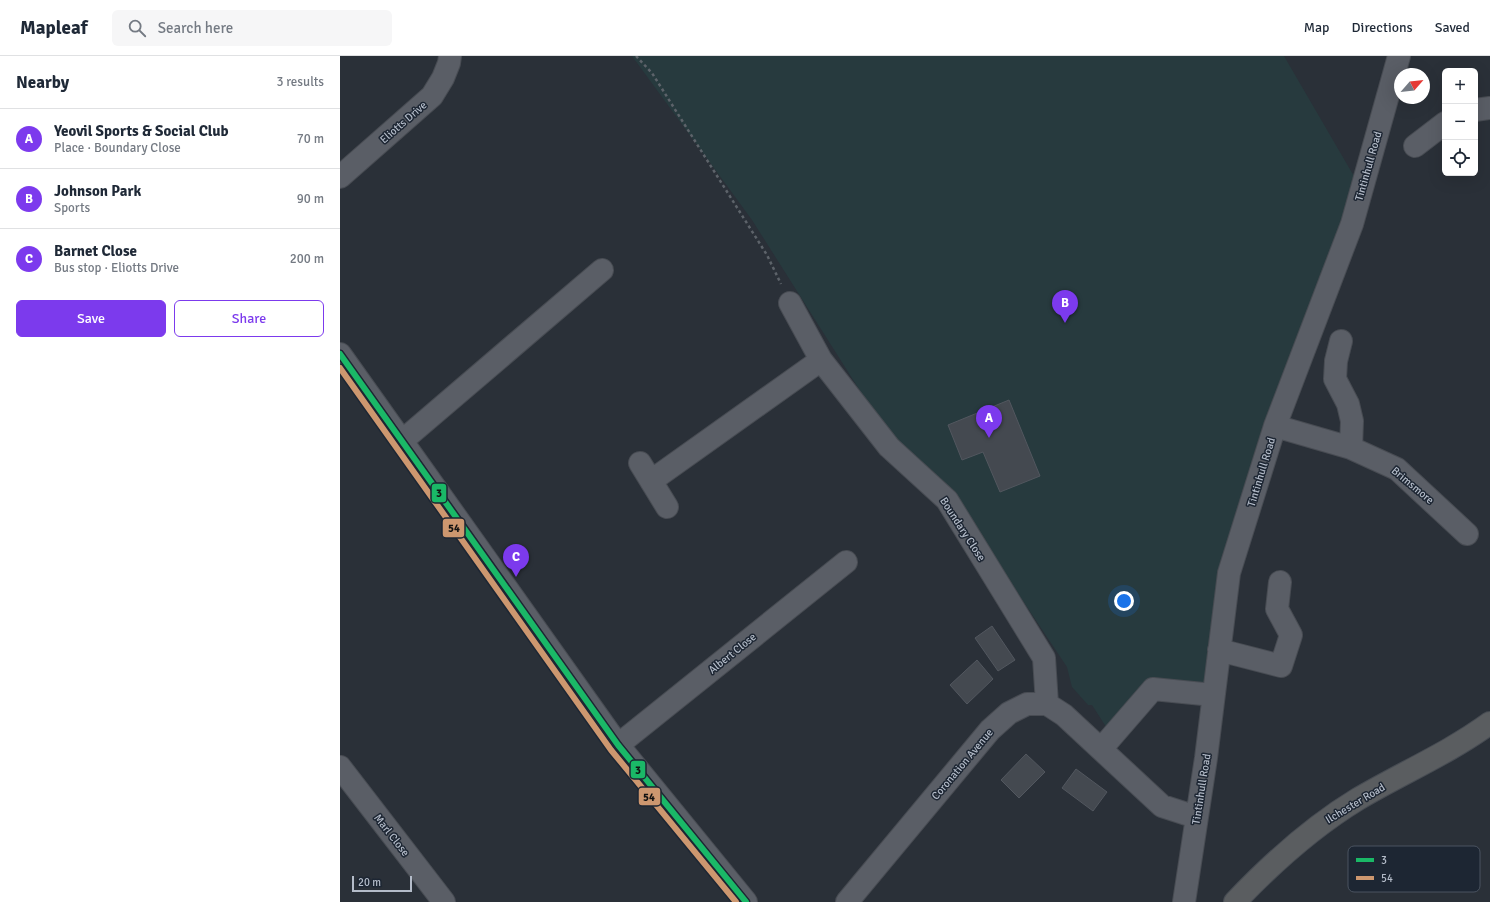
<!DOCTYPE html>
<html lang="en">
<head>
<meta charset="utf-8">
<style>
  :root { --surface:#fff; --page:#f6f6f7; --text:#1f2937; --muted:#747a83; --line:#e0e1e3; --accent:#7c3aed }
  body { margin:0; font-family:Signika,sans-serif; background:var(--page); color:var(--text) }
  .controls { position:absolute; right:12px; top:12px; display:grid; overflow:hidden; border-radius:6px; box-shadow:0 4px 16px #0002 }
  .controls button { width:36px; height:36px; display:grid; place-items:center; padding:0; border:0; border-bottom:1px solid var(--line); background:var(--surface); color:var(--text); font:20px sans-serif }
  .compass { position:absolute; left:1054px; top:12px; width:36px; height:36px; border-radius:50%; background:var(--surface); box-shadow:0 4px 16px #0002; rotate:62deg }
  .scale { position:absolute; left:12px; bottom:10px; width:60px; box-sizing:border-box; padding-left:4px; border:2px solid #b4bcc9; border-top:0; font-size:11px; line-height:14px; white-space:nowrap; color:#b4bcc9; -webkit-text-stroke:3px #1d2633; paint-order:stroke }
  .you { position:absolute; left:784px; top:545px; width:14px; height:14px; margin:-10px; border:3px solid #fff; border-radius:50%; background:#1a73e8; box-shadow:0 0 0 6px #1a73e833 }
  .badge { display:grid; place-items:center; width:26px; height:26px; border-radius:50%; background:var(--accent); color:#fff; font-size:13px; font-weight:700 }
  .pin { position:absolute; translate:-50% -33px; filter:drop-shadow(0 1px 2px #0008) }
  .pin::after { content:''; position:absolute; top:21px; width:14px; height:12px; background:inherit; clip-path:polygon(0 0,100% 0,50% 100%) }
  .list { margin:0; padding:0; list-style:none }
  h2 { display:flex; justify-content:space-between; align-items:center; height:52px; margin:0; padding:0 16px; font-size:17px }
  h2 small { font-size:13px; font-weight:400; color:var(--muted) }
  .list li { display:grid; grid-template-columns:26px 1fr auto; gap:12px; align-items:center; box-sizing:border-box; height:60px; padding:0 16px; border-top:1px solid var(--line) }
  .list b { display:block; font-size:15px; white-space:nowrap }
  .list p { margin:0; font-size:13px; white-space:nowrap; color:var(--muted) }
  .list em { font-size:13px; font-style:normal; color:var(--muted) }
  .actions { display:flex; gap:8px; padding:12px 16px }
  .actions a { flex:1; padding:9px 0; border:1px solid var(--accent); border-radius:6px; text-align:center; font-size:14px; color:var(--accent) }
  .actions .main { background:var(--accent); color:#fff }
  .icon { flex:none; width:22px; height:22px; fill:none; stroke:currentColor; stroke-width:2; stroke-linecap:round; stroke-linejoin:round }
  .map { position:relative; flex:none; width:1150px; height:846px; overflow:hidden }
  header { display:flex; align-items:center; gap:24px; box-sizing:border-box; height:56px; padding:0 20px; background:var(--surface); border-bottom:1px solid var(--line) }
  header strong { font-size:19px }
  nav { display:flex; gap:22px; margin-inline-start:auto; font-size:14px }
  .search { width:280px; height:36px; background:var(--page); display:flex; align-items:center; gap:10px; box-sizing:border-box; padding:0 14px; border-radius:6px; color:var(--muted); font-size:15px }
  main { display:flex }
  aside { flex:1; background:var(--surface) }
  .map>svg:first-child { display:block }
</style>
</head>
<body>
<header>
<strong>Mapleaf</strong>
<div class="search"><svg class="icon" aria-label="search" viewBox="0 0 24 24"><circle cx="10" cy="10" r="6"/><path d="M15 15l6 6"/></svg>Search here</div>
<nav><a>Map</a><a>Directions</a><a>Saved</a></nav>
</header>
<main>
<aside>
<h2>Nearby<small>3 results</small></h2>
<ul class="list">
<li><span class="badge">A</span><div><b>Yeovil Sports &amp; Social Club</b><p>Place · Boundary Close</p></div><em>70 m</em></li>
<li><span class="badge">B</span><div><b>Johnson Park</b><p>Sports</p></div><em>90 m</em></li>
<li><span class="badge">C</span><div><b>Barnet Close</b><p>Bus stop · Eliotts Drive</p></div><em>200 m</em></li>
</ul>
<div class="actions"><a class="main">Save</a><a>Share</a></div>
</aside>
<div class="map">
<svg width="1150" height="846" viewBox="0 0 1150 846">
  <rect width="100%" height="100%" fill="#2a3038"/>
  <path fill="#273a3e" d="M292,0H944L1022,134L889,517L873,639L813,633L772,680L752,649H748L732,631L727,611L643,485L548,379L412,164Z"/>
  <path fill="#444950" stroke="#52575f" d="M669,344L700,420L660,436L643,396L622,404L608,369Z
    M652,570L675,604L658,615L635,582Z
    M637,604L653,623L627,648L610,629Z
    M686,698L705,716L679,742L661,724Z
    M736,713L767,736L753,755L722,732Z"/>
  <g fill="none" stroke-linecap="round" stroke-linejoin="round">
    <defs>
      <path id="minor" d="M1135,54L1150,52
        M1075,90L1105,67
        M0,121L92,40L103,22L109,7L110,0
        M450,247L481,304L549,391L607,444L704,602L707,648
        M1001,285L996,305L995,323L1008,348L1012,365L1011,392
        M0,298L278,689L406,846
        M935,370L1011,392L1057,413L1127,478
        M62,385L262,214
        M300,407L327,451
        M311,425L481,304
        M879,594L941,610L951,579L937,553L940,526
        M278,689L506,506
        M761,693L813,633L873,639
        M0,711L104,846
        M507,846L650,674L669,657L687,648H707L724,659L822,750L856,761
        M844,846L866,702L889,517L935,370L1012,168L1059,0"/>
      <path id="highway" d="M895,846C932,807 972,771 1018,743C1062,717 1109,697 1150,667"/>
    </defs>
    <use href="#minor" stroke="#484c53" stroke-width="24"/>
    <use href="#highway" stroke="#474c53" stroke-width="24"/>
    <path stroke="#5d636a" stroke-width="2.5" stroke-dasharray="3 3" stroke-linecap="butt" d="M296,0L312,17L427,199L441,228"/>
    <use href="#minor" stroke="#5a5e66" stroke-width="22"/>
    <use href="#highway" stroke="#5a5d60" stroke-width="22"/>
    <defs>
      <path id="bus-1" d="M0,298L278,689L406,846"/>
      <path id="bus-2" d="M0,312L271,694L396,846"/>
    </defs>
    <use href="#bus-1" stroke="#1d2633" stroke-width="9"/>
    <use href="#bus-2" stroke="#1d2633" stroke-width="9"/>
    <use href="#bus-1" stroke="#1ab867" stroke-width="6"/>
    <use href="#bus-2" stroke="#cd976f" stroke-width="6"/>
  </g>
  <g text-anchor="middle" stroke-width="3" stroke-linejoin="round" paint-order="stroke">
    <g font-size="11" fill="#b4bcc9" stroke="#1d2633">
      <text transform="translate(63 66) rotate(-41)" y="4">Eliotts Drive</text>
      <text transform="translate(1028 110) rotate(-74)" y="4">Tintinhull Road</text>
      <text transform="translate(921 416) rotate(-73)" y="4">Tintinhull Road</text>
      <text transform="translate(1073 429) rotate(40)" y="4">Brimsmore</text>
      <text transform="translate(623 473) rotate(57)" y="4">Boundary Close</text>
      <text transform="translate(392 597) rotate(-39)" y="4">Albert Close</text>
      <text transform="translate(622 708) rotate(-50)" y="4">Coronation Avenue</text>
      <text transform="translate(861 733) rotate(-81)" y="4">Tintinhull Road</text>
      <text transform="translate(1015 747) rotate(-31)" y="4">Ilchester Road</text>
      <text transform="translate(52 779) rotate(52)" y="4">Marl Close</text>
    </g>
  </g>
  <rect x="1008" y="790" width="132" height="46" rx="6" fill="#1d2633" stroke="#4a5360" stroke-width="1"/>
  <rect x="1016" y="802" width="18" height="4" fill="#1ab867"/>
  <rect x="1016" y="820" width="18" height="4" fill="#cd976f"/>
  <g font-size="11" fill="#b4bcc9">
    <text x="1041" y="808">3</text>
    <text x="1041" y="826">54</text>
  </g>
  <g stroke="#1d2633" stroke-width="1.5">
    <rect x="91" y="427" width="16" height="20" rx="4" fill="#1ab867"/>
    <rect x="102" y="462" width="23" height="20" rx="4" fill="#cd976f"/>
    <rect x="290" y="704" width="16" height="19" rx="4" fill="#1ab867"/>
    <rect x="298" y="731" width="23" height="19" rx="4" fill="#cd976f"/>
  </g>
  <g font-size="11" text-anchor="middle" font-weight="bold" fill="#111">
    <text x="99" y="441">3</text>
    <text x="114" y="476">54</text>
    <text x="298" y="718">3</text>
    <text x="309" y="745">54</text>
  </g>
</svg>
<div class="controls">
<button>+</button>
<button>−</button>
<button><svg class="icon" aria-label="locate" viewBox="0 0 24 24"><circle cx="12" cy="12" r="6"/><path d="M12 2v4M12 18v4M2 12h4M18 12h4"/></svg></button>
</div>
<svg class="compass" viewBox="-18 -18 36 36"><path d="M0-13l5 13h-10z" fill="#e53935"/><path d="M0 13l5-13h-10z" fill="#747a83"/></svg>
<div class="scale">20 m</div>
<div class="you"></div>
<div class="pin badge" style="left:649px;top:382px">A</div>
<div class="pin badge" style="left:725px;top:267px">B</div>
<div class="pin badge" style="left:176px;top:521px">C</div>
</div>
</main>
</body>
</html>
